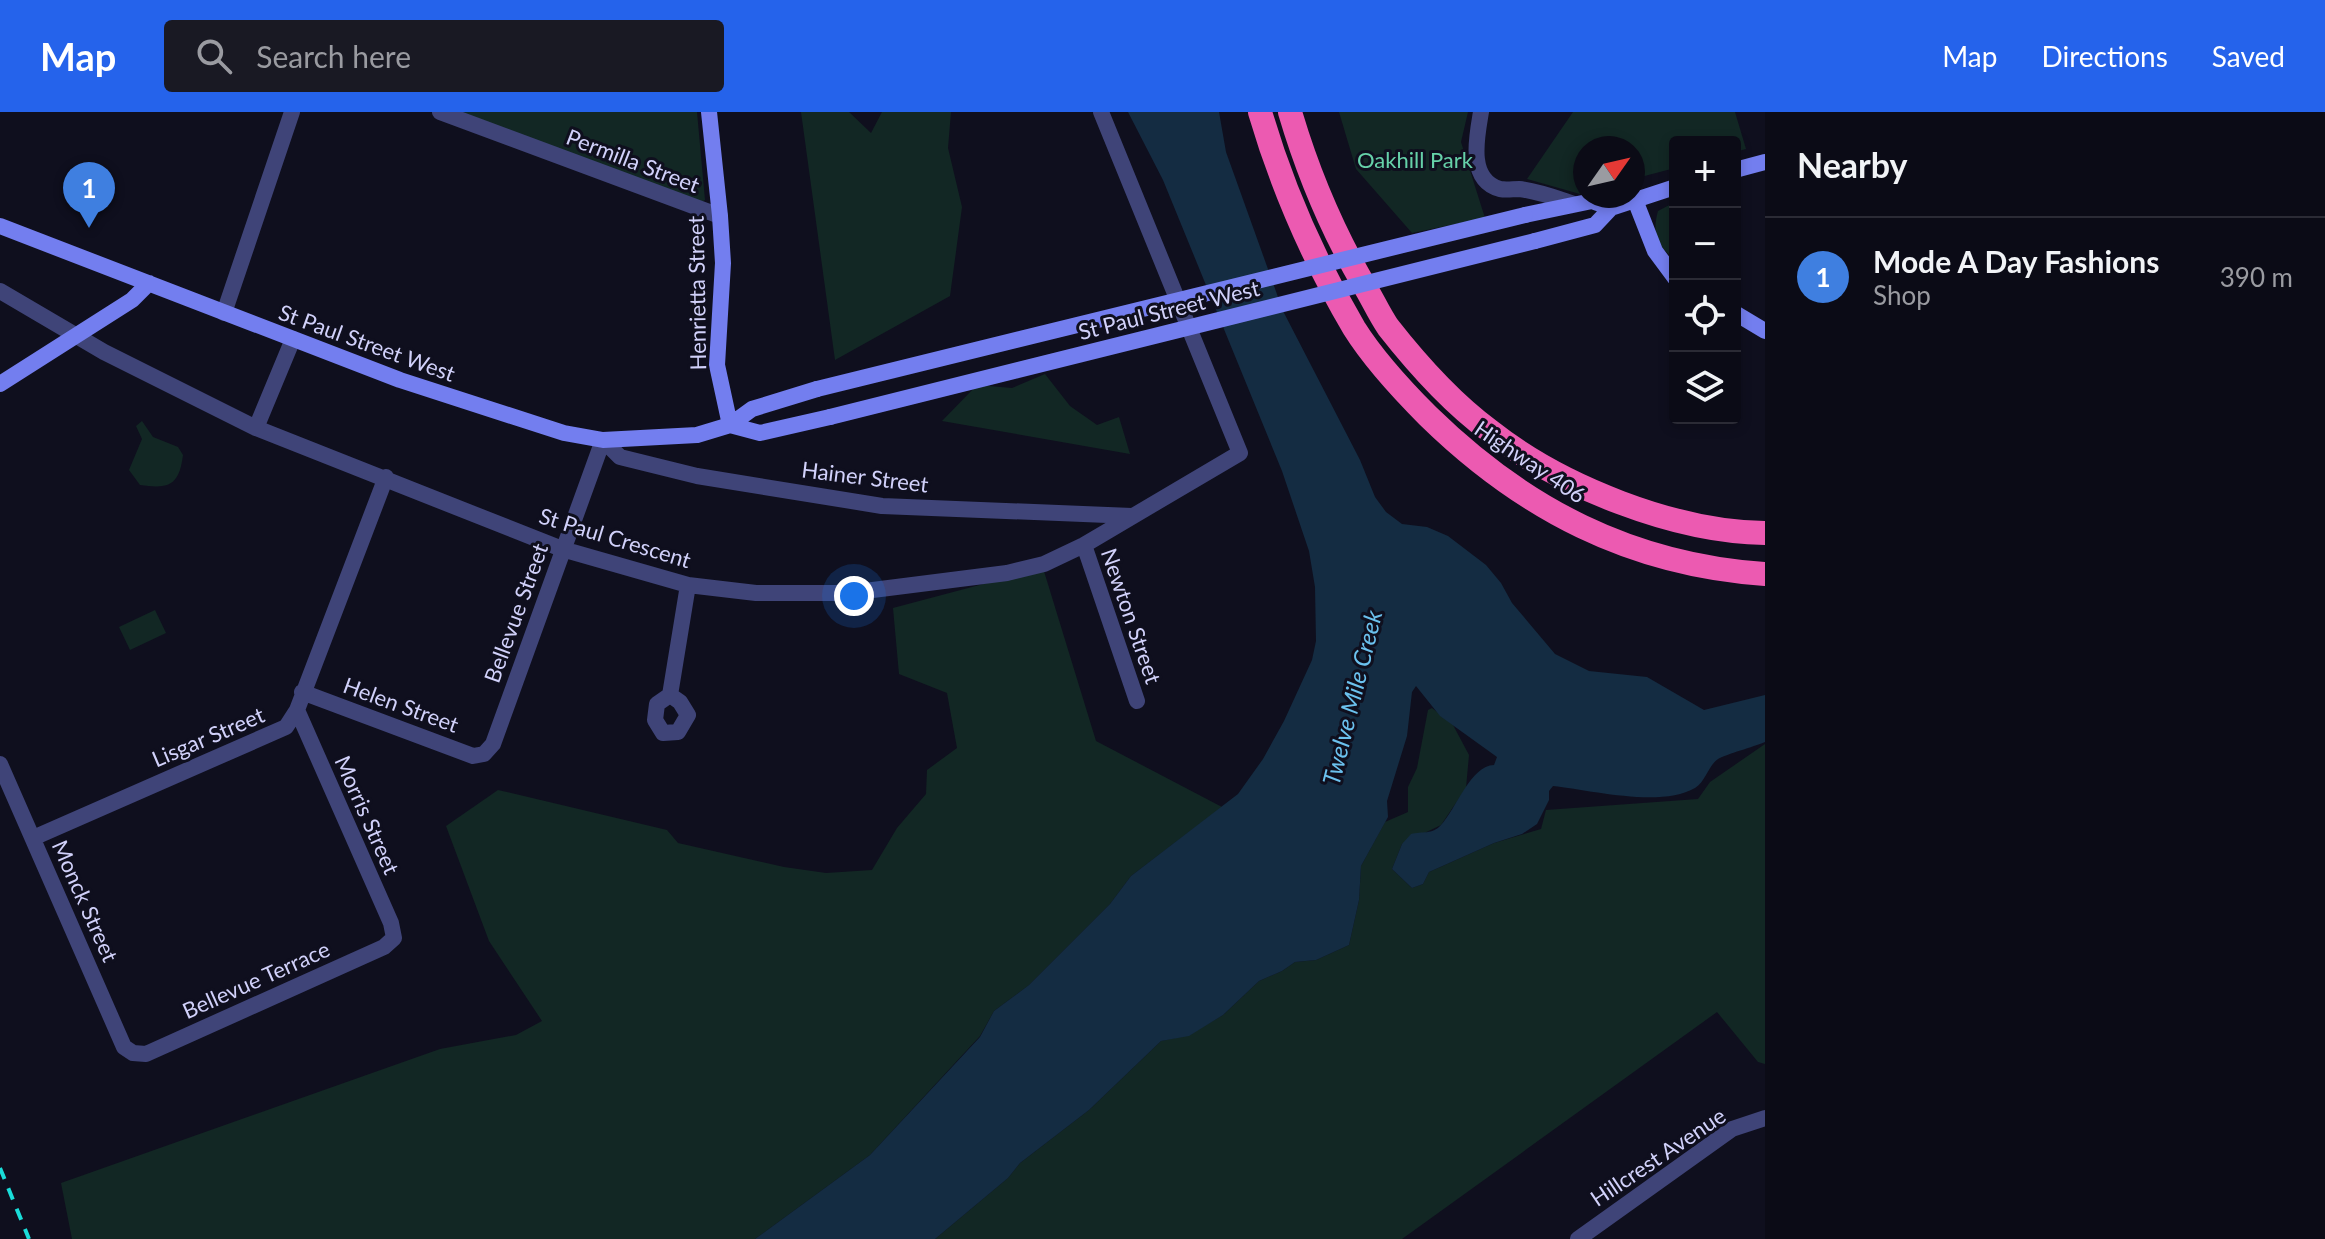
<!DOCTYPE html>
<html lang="en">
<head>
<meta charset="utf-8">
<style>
  :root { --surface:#0b0b16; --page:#191923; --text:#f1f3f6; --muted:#9a9ba1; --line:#2b2b35; --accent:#2563eb }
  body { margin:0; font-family:Lato,sans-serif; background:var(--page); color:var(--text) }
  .controls { position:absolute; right:24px; top:24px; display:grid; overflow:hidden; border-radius:8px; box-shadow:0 4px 12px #0003 }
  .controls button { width:72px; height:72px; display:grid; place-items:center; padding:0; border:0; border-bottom:2px solid var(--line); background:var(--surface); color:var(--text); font:40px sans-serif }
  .compass { position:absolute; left:1573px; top:24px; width:72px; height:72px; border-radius:50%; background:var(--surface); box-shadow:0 4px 12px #0003; rotate:56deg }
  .you { position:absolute; left:854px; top:484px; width:28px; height:28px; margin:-20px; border:6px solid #fff; border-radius:50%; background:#1a73e8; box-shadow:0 0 0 12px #1a73e833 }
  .badge { display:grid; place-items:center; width:52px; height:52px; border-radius:50%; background:var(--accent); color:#fff; font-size:26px; font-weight:700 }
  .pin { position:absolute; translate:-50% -66px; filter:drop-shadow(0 2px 4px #0008) }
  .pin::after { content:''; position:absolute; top:42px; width:28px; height:24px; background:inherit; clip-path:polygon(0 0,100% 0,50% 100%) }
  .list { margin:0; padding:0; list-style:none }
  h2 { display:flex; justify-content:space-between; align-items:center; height:104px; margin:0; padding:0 32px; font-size:34px }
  h2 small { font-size:26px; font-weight:400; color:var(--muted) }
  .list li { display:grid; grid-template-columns:52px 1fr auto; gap:24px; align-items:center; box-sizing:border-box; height:120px; padding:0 32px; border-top:2px solid var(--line) }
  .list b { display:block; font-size:30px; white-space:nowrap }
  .list p { margin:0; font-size:26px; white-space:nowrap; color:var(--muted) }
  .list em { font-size:26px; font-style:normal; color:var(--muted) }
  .icon { flex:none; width:44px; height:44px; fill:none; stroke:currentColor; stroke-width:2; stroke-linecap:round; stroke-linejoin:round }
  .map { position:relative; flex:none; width:1765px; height:1127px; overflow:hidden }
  header { display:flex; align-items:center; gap:48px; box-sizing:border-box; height:112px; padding:0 40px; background:var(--accent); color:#fff }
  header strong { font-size:38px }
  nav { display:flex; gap:44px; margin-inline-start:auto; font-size:28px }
  .search { width:560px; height:72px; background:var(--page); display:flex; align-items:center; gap:20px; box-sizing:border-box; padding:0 28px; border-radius:8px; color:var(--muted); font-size:30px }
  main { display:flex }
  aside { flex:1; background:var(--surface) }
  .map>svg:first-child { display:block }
</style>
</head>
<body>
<header>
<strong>Map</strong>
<div class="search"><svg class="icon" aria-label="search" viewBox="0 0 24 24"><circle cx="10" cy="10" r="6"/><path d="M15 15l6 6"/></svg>Search here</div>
<nav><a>Map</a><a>Directions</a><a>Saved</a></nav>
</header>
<main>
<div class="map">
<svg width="1765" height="1127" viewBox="0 0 1765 1127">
  <rect width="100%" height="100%" fill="#0f0f1e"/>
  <path fill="#122724" d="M459,0H697L705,88L700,91Z
    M801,0H849L871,21L882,0H951L948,36L962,95L950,184L835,248Z
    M1339,0H1468L1461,30L1485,106L1412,121L1356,57Z
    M1573,0H1735L1746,37L1735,40V30H1675V56L1633,67V36H1585V80L1580,82L1527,67Z
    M1675,90V147C1656,134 1652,121 1658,99Z
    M1045,262L1070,294L1097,313L1119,305L1130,342L942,309L977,273L1012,276Z
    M142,309L153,325L178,335L183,343C179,374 169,377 140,373L129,358L142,327L136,314Z
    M1043,456L1096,629L1222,695L1131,764L1110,792L1028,874L994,899L980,924L870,1043L755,1127H72L61,1071L440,937L516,923L542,909L489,829L446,714L498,678L667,718L678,731L784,755L826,761L872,758L897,716L926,682L927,658L957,636L947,581L899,562L893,496Z
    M155,498L166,521L130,538L119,515Z
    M1432,596L1453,613L1469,643L1466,676L1441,713L1402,732L1392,757L1412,776L1423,772L1429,760L1494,731L1541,717L1546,698L1698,687L1710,670L1765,632V952L1758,950L1717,900L1402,1127H935L1008,1066L1020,1051L1089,998L1161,929L1189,923L1223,903L1259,869L1282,859L1295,850L1316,848L1349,833L1359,788L1361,754L1385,710L1408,700V675L1417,656L1428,598Z"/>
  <path fill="#142c42" d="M1128,0H1219L1226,40L1283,199L1360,348L1375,385L1386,400L1402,412L1427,415L1448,424L1486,453L1501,471L1512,491L1555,542L1589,559L1647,565L1704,598L1765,583V630C1753,635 1727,642 1718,647C1708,654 1706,669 1695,676C1661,696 1590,678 1553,674L1549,679V688L1537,712L1522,722L1494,731L1429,760L1423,772L1412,776L1392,757L1402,732L1411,722C1422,719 1432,723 1441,713C1456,697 1471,653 1494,653L1497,645L1440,604L1416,574L1412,580L1407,624L1387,689L1388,705L1361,754L1359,788L1349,833L1316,848L1295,850L1282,859L1259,869L1223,903L1189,924L1161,929L1089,998L1020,1051L1008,1066L935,1127H755L870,1043L980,925L994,899L1029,873L1110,792L1131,764L1238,682L1263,647L1284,609L1312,548L1316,529L1315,475L1309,439L1282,359L1163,68Z"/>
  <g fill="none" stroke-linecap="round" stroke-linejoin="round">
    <path stroke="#3f4478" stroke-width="16" d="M440,0L720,104
      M1481,0C1477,24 1467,68 1500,77C1506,78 1513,77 1519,77C1538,79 1556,86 1574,92
      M0,179L104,240L256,316L562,437L688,473L756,481H849L1007,461L1044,452L1084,433L1240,341L1101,0
      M224,201L292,0
      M256,316L293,227
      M1084,433L1137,589
      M302,580L473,644L484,642L493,632L603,328L620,345L697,364L882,394L1132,404
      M670,583L680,590L688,603L678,620L663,621L655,608L657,592L670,583L688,473
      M0,652L124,935L133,941L146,942L384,835L394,826L391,811L297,598
      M33,726L286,615L297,598L386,365
      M1578,1127L1732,1017L1765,1006"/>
    <path stroke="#737eef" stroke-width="16" d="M709,0L720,104L723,151L717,253L730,313
      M1735,58L1765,50
      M1635,88L1655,139L1675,166
      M1525,103L1592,89L1611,96
      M0,114L400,268L564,321L603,328L697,323L730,313L752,297L817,277
      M1535,129L1595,113L1611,96L1675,75
      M1735,201L1765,219
      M0,272L132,188L149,171
      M730,313L760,321L830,305"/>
    <path stroke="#ec5ab1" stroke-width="24" d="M1260,0C1282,75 1314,148 1354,216C1374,248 1402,278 1428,304C1523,397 1631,453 1765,462
      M1290,0C1308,61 1332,118 1364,173C1372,186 1379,202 1388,215C1417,252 1452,291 1490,319C1561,375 1675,420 1765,421"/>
    <path stroke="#1addd9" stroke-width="4" stroke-dasharray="12 10" stroke-linecap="butt" d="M0,1056L29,1127"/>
    <path stroke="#737eef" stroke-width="16" d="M817,277L1525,103
      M830,305L1535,129"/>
  </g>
  <g text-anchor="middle" stroke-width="6" stroke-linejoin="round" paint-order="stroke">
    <g font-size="22" fill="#66d1a9" stroke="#0f0f1e">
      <text x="1415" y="56">Oakhill Park</text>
    </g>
    <g font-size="22" fill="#d1d1fa" stroke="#0f0f1e">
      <text transform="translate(633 49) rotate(21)" y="8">Permilla Street</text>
      <text transform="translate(697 181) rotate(-91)" y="8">Henrietta Street</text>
      <text transform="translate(1169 198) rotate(-14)" y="8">St Paul Street West</text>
      <text transform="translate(367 231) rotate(20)" y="8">St Paul Street West</text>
      <text transform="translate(1530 350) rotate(34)" y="8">Highway 406</text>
      <text transform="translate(865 365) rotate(7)" y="8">Hainer Street</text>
      <text transform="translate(615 426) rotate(17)" y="8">St Paul Crescent</text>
      <text transform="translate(516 501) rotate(-70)" y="8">Bellevue Street</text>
      <text transform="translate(1131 504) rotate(71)" y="8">Newton Street</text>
      <text transform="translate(401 593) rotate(20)" y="8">Helen Street</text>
      <text transform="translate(208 625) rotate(-23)" y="8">Lisgar Street</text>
      <text transform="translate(367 703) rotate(66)" y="8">Morris Street</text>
      <text transform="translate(85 789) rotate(66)" y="8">Monck Street</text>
      <text transform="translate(256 868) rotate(-24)" y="8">Bellevue Terrace</text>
      <text transform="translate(1658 1045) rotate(-34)" y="8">Hillcrest Avenue</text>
    </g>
    <g font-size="24" font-style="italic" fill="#6bc1ee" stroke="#0f0f1e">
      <text transform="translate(1353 586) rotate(-76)" y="8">Twelve Mile Creek</text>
    </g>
  </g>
</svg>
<div class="controls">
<button>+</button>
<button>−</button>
<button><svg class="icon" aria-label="locate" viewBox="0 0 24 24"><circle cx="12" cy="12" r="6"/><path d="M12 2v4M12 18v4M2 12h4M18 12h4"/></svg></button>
<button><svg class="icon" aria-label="layers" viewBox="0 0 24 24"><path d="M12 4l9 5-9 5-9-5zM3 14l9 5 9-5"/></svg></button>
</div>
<svg class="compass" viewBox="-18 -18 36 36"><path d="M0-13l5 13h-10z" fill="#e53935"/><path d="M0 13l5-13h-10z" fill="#9a9ba1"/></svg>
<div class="you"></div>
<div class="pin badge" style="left:89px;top:116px;background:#3f7fe0">1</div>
</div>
<aside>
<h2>Nearby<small></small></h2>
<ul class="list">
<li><span class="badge" style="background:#3f7fe0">1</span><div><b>Mode A Day Fashions</b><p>Shop</p></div><em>390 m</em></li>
</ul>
</aside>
</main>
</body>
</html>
